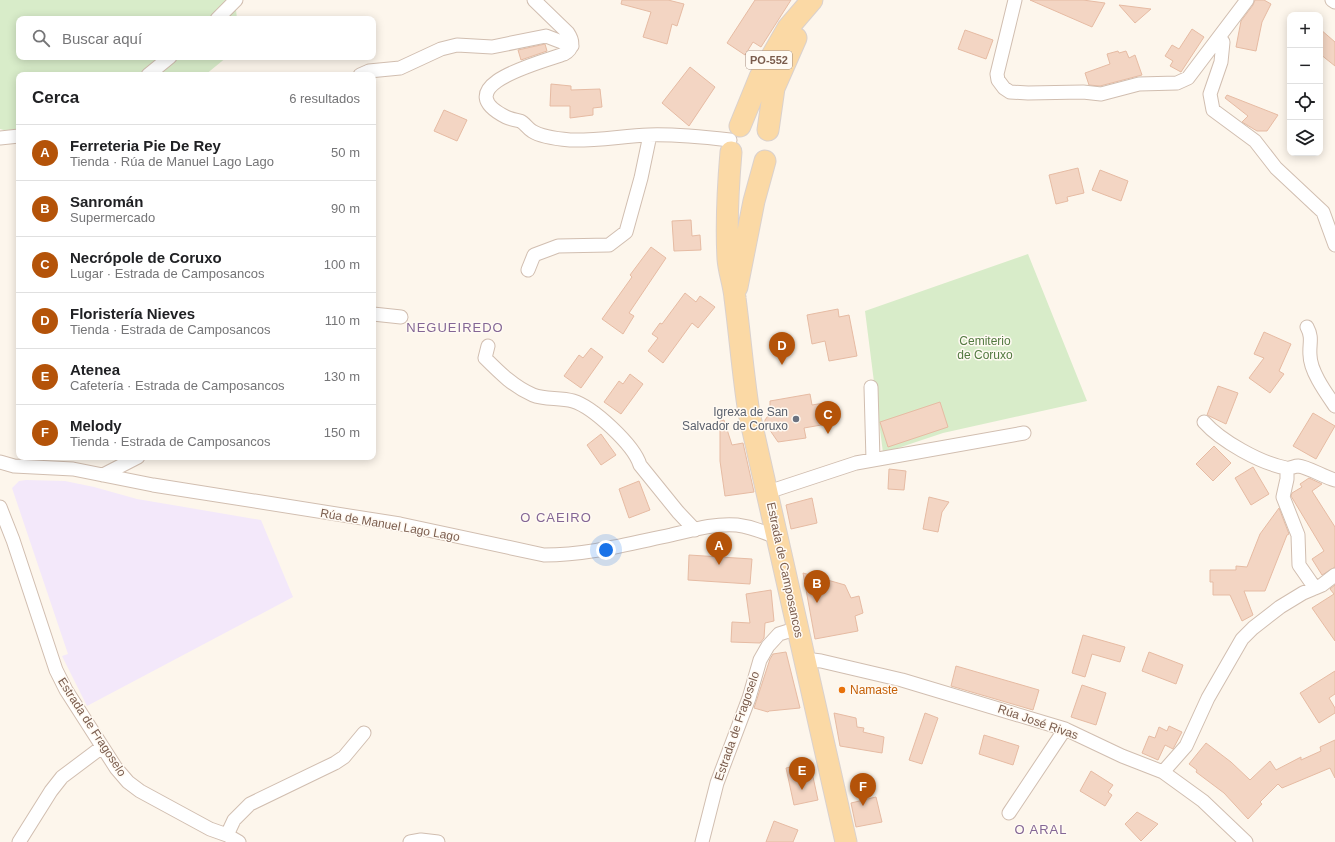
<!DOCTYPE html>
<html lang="es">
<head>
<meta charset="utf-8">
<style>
  :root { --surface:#fff; --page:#f2f2f2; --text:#202124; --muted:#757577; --line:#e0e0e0; --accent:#b45309 }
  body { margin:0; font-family:Helvetica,sans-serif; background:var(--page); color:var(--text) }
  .controls { position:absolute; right:12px; top:12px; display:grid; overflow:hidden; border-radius:8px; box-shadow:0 2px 10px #0003 }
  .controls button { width:36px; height:36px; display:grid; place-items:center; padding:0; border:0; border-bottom:1px solid var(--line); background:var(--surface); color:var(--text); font:20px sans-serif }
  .you { position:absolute; left:606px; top:550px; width:14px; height:14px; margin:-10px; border:3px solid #fff; border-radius:50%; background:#1a73e8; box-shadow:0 0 0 6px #1a73e833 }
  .badge { display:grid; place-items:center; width:26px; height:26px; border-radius:50%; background:var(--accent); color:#fff; font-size:13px; font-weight:700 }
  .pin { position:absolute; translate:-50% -33px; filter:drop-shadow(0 1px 2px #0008) }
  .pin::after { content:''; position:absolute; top:21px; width:14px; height:12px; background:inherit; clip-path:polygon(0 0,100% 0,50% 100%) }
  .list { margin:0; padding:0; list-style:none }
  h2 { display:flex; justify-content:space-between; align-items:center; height:52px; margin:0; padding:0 16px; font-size:17px }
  h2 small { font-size:13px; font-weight:400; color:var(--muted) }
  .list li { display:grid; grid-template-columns:26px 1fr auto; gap:12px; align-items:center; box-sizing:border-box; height:56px; padding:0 16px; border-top:1px solid var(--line) }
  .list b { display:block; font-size:15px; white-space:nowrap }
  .list p { margin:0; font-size:13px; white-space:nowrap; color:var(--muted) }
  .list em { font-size:13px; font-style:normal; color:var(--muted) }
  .icon { flex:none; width:22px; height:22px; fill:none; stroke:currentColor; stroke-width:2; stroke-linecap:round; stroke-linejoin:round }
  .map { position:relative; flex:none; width:1335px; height:842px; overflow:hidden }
  .search { position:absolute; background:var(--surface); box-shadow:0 2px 10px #0003; left:16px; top:16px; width:360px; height:44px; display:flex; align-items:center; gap:10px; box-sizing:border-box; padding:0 14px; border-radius:8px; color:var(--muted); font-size:15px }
  .panel { position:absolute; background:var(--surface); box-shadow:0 2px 10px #0003; left:16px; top:72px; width:360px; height:388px; border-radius:8px }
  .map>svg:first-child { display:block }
</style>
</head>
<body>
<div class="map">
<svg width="1335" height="842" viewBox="0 0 1335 842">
  <rect width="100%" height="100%" fill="#fdf6ec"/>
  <path fill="#f3e8fa" d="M26,480L65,481L94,487L137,499L261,520L293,597L87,706L62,656L68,654L12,488L19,481Z"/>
  <path fill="#d8ecc9" d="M0,0H235L237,19H19V57H227L205,75H19V134L0,129Z
    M1028,254L1087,401L943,433L883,453L865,311Z"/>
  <path fill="#f3d5c3" stroke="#e6bba3" d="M622,0H668L684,4L677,26L672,24L667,44L643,37L651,12L621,4Z
    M755,0H791L761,47L753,42L745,55L727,43Z
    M1030,0H1083L1105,3L1092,27Z
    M1255,0H1264L1271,4L1262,22L1256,51L1236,47L1241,21L1253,5Z
    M1119,5L1151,9L1135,23Z
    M1192,29L1204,37L1181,72L1170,66L1173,61L1165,56L1172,45L1179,49Z
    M1320,29L1335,42V66L1320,54Z
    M965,30L993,40L986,59L958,49Z
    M545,44L547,51L521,60L518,50Z
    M1118,51L1119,53L1126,51L1129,58L1135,55L1142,75L1100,86L1089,85L1085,73L1110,64L1107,54Z
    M690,67L715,87L689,126L662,103Z
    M551,84L571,86V90L600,89L602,107L593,108V115L570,118V106H550Z
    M1227,95L1278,115L1267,131H1257L1242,122L1248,116L1225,98Z
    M444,110L467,120L457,141L434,131Z
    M1078,168L1084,193L1067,197L1068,201L1056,204L1049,175Z
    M1100,170L1128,181L1121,201L1092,190Z
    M691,220L692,236L700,235L701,250L674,251L672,221Z
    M651,247L666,258L629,313L634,316L623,334L602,319L632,277L630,275Z
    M685,293L696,302L700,296L715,307L698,328L692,323L663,363L648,351L658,338L652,334L660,323L662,324Z
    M838,309L839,317L849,315L857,356L829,361L825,341L812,344L807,315Z
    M1264,332L1291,344L1279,371L1284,374L1270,393L1249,378L1264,358L1254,354Z
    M591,348L603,357L581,388L564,376L579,355L583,358Z
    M630,374L643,384L621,414L604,402L619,381L623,384Z
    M1218,386L1238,393L1226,424L1207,415Z
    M810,394L812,405L824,403L827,424L804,428L806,438L778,442L765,423V420L770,413V401Z
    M940,402L948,427L888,447L880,422Z
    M1313,413L1335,426L1316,459L1293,446Z
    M724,420L732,445L743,443L754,492L725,496L720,461V421Z
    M601,434L616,455L601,465L587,445Z
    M1214,446L1231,463L1213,481L1196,464Z
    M1253,467L1269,494L1251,505L1235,478Z
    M889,469L906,471L904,490L888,489Z
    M1309,478L1322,484L1312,491L1335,527V567L1322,575L1312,559L1324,551L1291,496L1292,493L1302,487L1300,484Z
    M639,481L650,510L629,518L619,489Z
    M929,497L949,502L942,512L938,532L923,529Z
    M812,498L817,523L791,529L786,505Z
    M1279,508L1289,534L1287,535L1265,591H1244L1253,615L1242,621L1230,595H1213V582H1210V570H1236V566L1247,567L1260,534Z
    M689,555L752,559L750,584L688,580Z
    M803,573L845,585L851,598L859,596L863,613L855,616L858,631L815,639Z
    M1335,585V641L1312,608L1334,594L1330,589Z
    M771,590L774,621L765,623L764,638L760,643L731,642L732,622L750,623L746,594Z
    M1083,635L1125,647L1120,662L1092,654L1085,677L1072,673Z
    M786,652L800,708L769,711L768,712L754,708L770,659L773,654Z
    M1149,652L1183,665L1176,684L1142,671Z
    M956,666L1039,690L1033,710L951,686Z
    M1335,671V694L1329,698L1335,708V713L1319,723L1300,693Z
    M1082,685L1106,693L1096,725L1071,717Z
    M834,713L856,718L857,727L864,728L863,732L884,737L882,753L840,746Z
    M925,713L938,718L922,764L909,760Z
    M1169,726L1182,732L1173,749L1165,745L1158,760L1142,753L1149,736L1155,738L1159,727L1167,731Z
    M984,735L1019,746L1013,765L979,754Z
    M1335,740V778L1330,768L1282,788L1278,784L1260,802L1262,804L1248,819L1224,793L1196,772L1197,770L1189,764L1206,743L1231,762L1250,780L1270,761L1276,770L1301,757V760L1321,751L1320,747Z
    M810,763L818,800L794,805L786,768Z
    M1091,771L1113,785L1108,792L1112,795L1105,806L1080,791Z
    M876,797L882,822L856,827L851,803Z
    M1137,812L1158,824L1141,841L1125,824Z
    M774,821L798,830L793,842H766Z"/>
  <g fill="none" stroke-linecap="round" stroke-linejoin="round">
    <defs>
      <path id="street" d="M534,0L568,33C574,42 573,49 564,54C542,62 445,86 506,117C510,119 515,120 520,121C525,123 527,128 532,131C541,137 559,139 570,140C596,141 623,136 649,135C676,134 703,137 730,140
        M1015,0L997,74L998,80L1004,88L1010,92L1028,93L1083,92L1101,94L1139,84L1177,83L1188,78L1247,0
        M1332,0L1335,2
        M217,19L236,0
        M1219,37L1223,42L1221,62L1210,94L1213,110L1255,141L1276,168L1323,212L1335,245
        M148,75L170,57
        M360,75L369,71L400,68L441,49L457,45L492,47L546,36L572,46
        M0,138L19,136
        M528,270L534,255L558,246L609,245L626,232L641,178L650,135
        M373,314L401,317
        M1307,327C1313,338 1309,344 1310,355C1310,371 1326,393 1335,406
        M488,346L485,358C500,373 514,387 533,395C545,400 560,397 573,401C593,407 634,445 640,465L678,512L695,530
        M871,387L873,460
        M1204,422C1221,441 1260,463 1286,468C1290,469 1294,466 1298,466C1308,467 1324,477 1335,480
        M0,462L14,466L73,469L153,485L400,524L544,555C587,555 628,544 671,535C692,530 715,523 737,525C752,527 764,532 778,538
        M1287,469V479L1283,497L1298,535L1299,565L1315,588
        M103,475L138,457
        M768,492L856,463L1024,433
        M0,507L13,540L56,670L66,690L116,768L128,782L140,791L210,829L227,835L239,842
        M805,659L821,661L902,680L1065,729L1122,756L1163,772L1203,801L1246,842
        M1163,772L1186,746L1208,698L1242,639L1253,628L1280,607L1303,593L1322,585L1335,575
        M1009,813L1065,729
        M227,835L234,820L250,804L335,763L344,757L364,733
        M19,842L51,791L62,777L102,747
        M410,842L421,840L438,842
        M702,842L717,783L749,698L760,660L768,646L779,634L798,628"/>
      <path id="primary" d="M740,126L760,77L788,28L812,0
        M768,130L774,88L796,38
        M731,152C728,187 726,223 728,259C729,272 734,285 735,298C740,336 743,375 749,413L846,842
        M737,287L754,201L765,161"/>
    </defs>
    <use href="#street" stroke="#d1beb0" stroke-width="15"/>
    <use href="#primary" stroke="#dad1cd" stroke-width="23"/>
    <use href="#street" stroke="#fff" stroke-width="13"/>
    <use href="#primary" stroke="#fbd9a5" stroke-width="21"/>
  </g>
  <circle fill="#6b7280" stroke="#fffaf3" stroke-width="1.5" cx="796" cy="419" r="4"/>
  <circle fill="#e8710a" stroke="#fffaf3" stroke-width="1.5" cx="842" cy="690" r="4"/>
  <g text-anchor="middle" stroke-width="3" stroke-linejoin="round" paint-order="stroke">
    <rect fill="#fffaf3" stroke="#a28b7f" stroke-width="1" x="746" y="51" width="46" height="18" rx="3"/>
    <g font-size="11" font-weight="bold" fill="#7a5c4d">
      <text x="769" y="64">PO-552</text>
    </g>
    <g font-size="12" fill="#537a41" stroke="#fffaf3">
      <text x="985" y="345">Cemiterio<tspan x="985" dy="14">de Coruxo</tspan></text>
    </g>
    <g font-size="12" fill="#5b616d" stroke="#fffaf3" text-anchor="end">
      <text x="788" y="416">Igrexa de San<tspan x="788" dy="14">Salvador de Coruxo</tspan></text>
    </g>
    <g font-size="12" fill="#7a5c4d" stroke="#fffaf3">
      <text transform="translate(390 525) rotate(10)" y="4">Rúa de Manuel Lago Lago</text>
      <text transform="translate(785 570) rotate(78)" y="4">Estrada de Camposancos</text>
      <text transform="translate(1038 722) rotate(19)" y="4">Rúa José Rivas</text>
      <text transform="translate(737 726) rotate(-71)" y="4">Estrada de Fragoselo</text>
      <text transform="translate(92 727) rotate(57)" y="4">Estrada de Fragoselo</text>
    </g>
    <g font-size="12" fill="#c56008" stroke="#fffaf3" text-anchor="start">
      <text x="850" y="694">Namaste</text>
    </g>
    <g font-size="13" letter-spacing="1" fill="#846695" stroke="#fffaf3">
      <text x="455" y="332">NEGUEIREDO</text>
      <text x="556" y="522">O CAEIRO</text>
      <text x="1041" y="834">O ARAL</text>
    </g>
  </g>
</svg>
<div class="controls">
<button>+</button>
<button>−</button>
<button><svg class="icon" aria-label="locate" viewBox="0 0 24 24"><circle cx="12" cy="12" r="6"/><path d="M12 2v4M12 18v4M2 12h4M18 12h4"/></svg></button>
<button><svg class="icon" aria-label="layers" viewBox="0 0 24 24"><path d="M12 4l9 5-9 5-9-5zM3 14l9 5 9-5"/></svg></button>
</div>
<div class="you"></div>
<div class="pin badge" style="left:719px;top:565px">A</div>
<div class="pin badge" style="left:817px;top:603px">B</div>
<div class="pin badge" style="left:828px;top:434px">C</div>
<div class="pin badge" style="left:782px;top:365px">D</div>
<div class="pin badge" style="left:802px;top:790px">E</div>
<div class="pin badge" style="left:863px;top:806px">F</div>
<div class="search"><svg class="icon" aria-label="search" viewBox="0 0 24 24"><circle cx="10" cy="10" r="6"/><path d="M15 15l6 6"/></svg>Buscar aquí</div>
<section class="panel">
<h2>Cerca<small>6 resultados</small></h2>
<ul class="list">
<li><span class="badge">A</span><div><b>Ferreteria Pie De Rey</b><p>Tienda · Rúa de Manuel Lago Lago</p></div><em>50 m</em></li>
<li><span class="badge">B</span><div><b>Sanromán</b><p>Supermercado</p></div><em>90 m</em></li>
<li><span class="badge">C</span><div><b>Necrópole de Coruxo</b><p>Lugar · Estrada de Camposancos</p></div><em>100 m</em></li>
<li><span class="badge">D</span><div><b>Floristería Nieves</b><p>Tienda · Estrada de Camposancos</p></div><em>110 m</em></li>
<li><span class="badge">E</span><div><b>Atenea</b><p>Cafetería · Estrada de Camposancos</p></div><em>130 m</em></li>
<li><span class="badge">F</span><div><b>Melody</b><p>Tienda · Estrada de Camposancos</p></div><em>150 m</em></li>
</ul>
</section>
</div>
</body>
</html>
